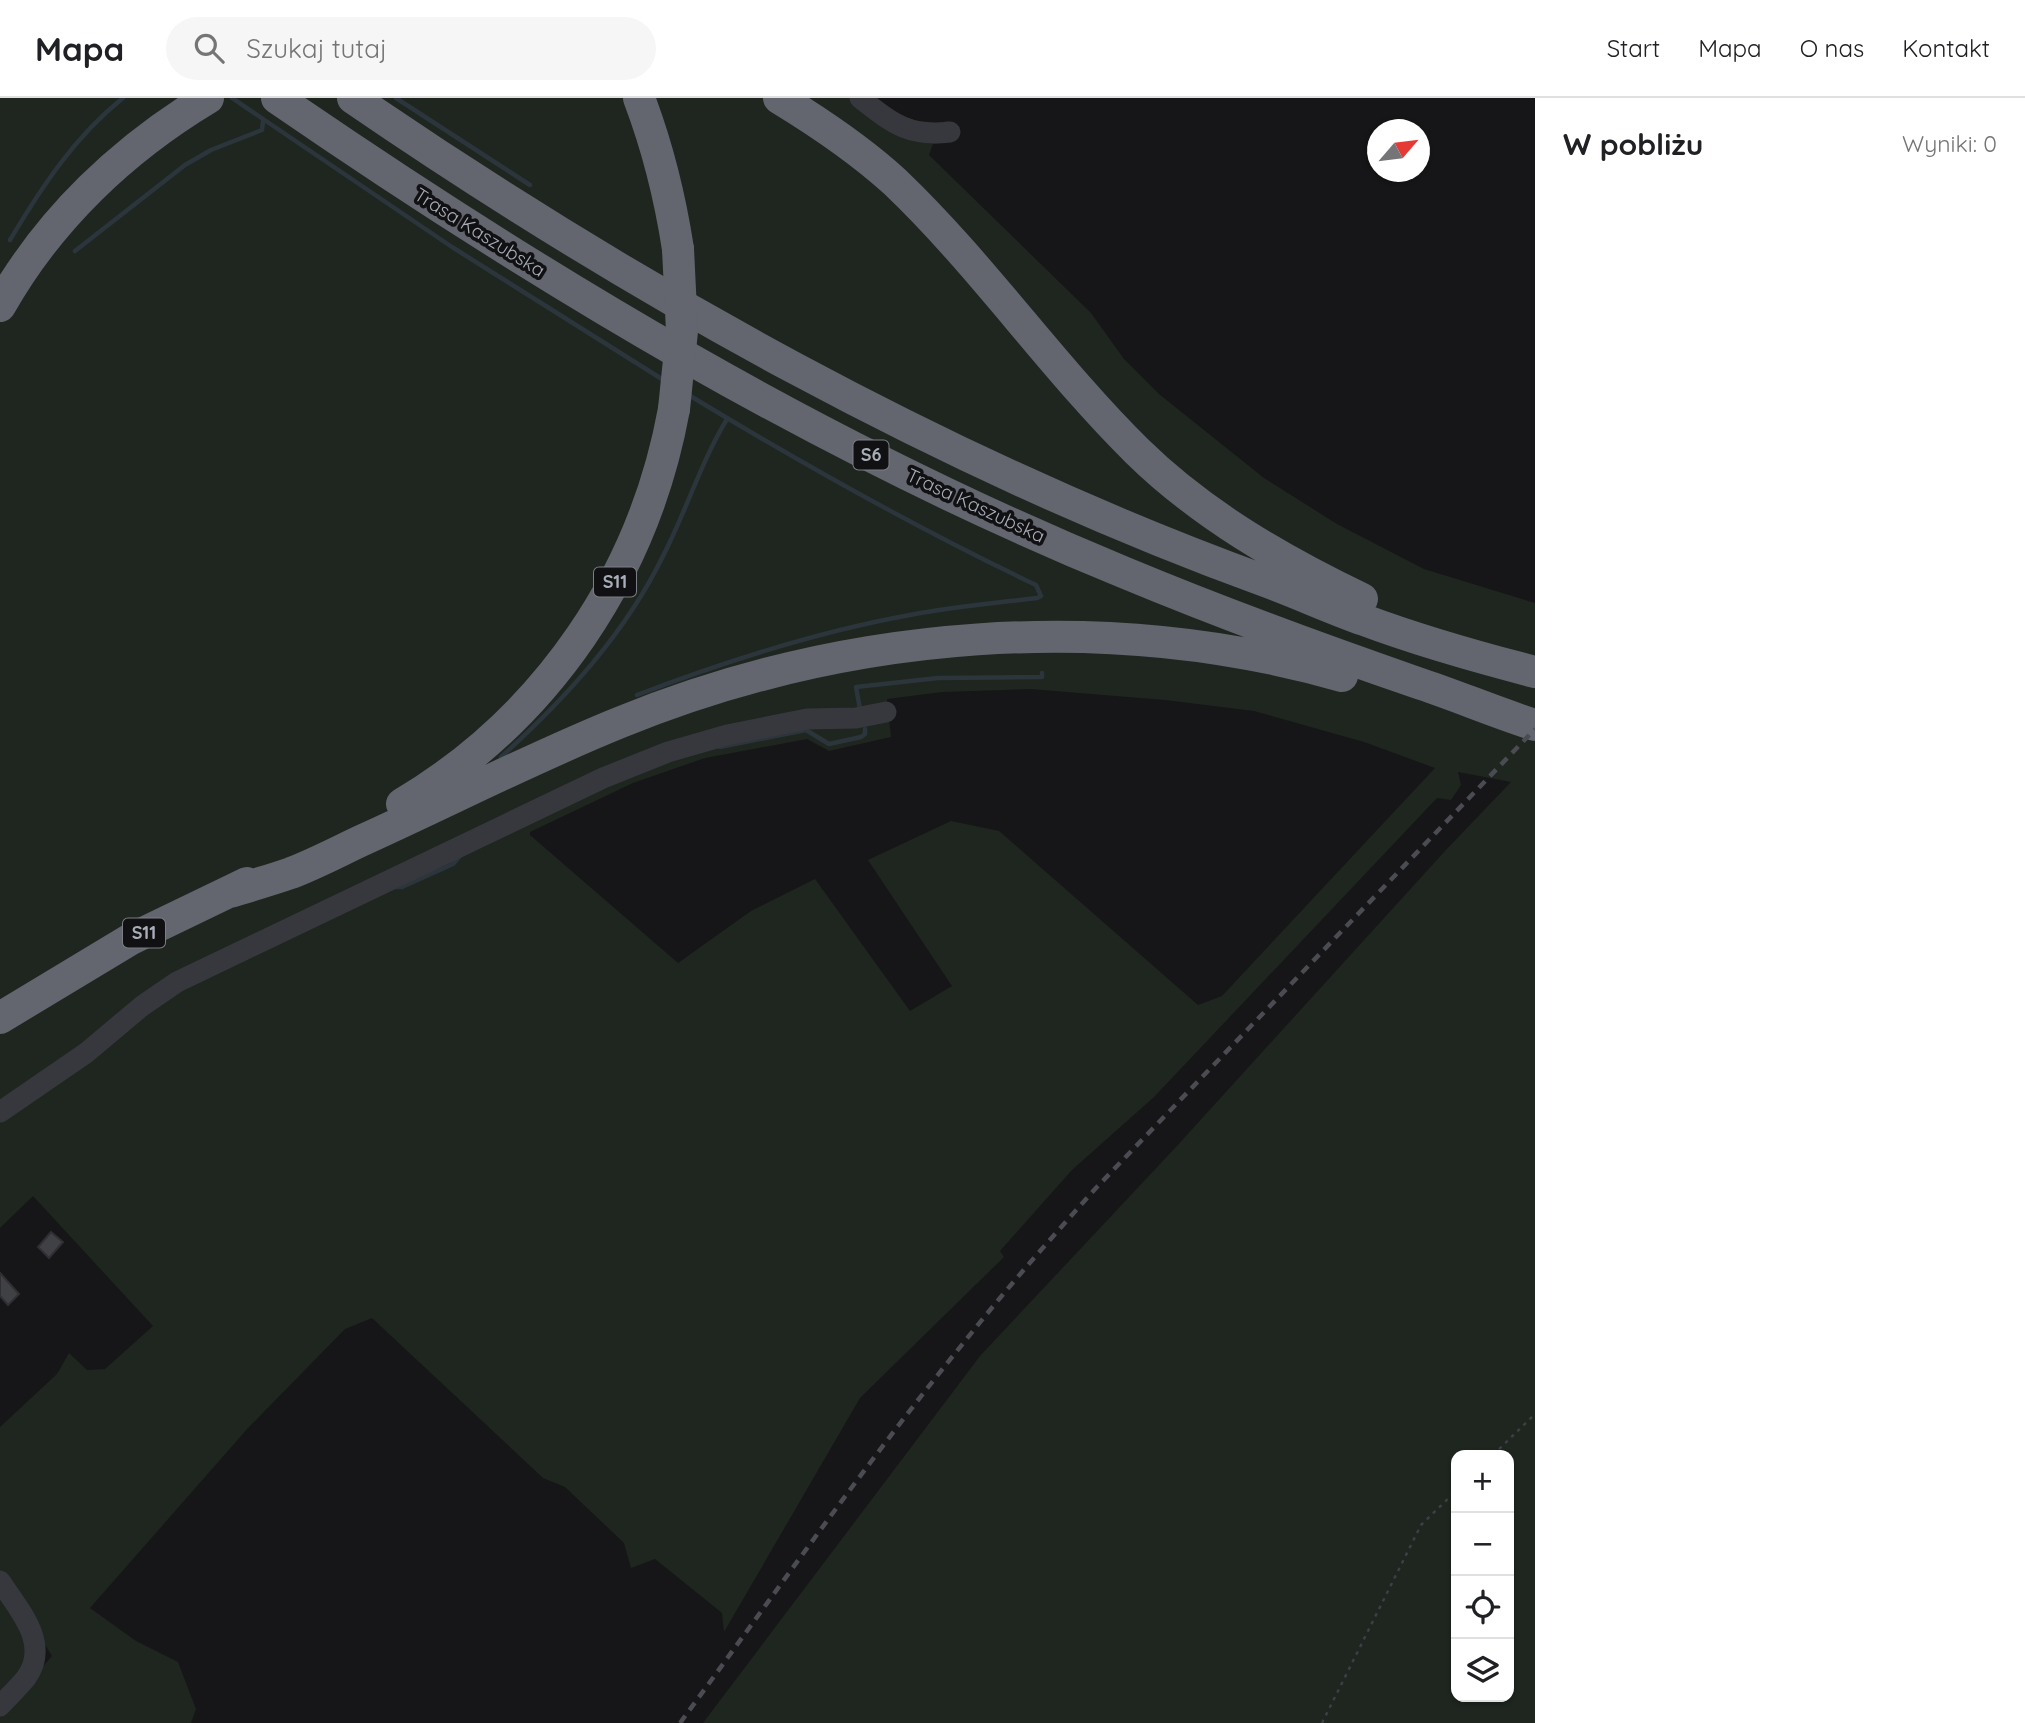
<!DOCTYPE html>
<html lang="pl">
<head>
<meta charset="utf-8">
<style>
  :root { --surface:#fff; --page:#f6f6f6; --text:#202124; --muted:#757577; --line:#e0e0e0 }
  body { margin:0; font-family:Quicksand,sans-serif; background:var(--page); color:var(--text) }
  .controls { position:absolute; right:21px; bottom:21px; display:grid; overflow:hidden; border-radius:14px; box-shadow:0 2px 5px #0004 }
  .controls button { width:63px; height:63px; display:grid; place-items:center; padding:0; border:0; border-bottom:2px solid var(--line); background:var(--surface); color:var(--text); font:35px sans-serif }
  .compass { position:absolute; left:1367px; top:21px; width:63px; height:63px; border-radius:50%; background:var(--surface); box-shadow:0 2px 5px #0004; rotate:62deg }
  .list { margin:0; padding:0; list-style:none }
  h2 { display:flex; justify-content:space-between; align-items:center; height:91px; margin:0; padding:0 28px; font-size:30px }
  h2 small { font-size:23px; font-weight:400; color:var(--muted) }
  .icon { flex:none; width:38px; height:38px; fill:none; stroke:currentColor; stroke-width:2; stroke-linecap:round; stroke-linejoin:round }
  .map { position:relative; flex:none; width:1535px; height:1625px; overflow:hidden }
  header { display:flex; align-items:center; gap:42px; box-sizing:border-box; height:98px; padding:0 35px; background:var(--surface); border-bottom:2px solid var(--line) }
  header strong { font-size:33px }
  nav { display:flex; gap:38px; margin-inline-start:auto; font-size:24px }
  .search { width:490px; height:63px; background:var(--page); display:flex; align-items:center; gap:18px; box-sizing:border-box; padding:0 24px; border-radius:38px; color:var(--muted); font-size:26px }
  main { display:flex }
  aside { flex:1; background:var(--surface) }
  .map>svg:first-child { display:block }
</style>
</head>
<body>
<header>
<strong>Mapa</strong>
<div class="search"><svg class="icon" aria-label="search" viewBox="0 0 24 24"><circle cx="10" cy="10" r="6"/><path d="M15 15l6 6"/></svg>Szukaj tutaj</div>
<nav><a>Start</a><a>Mapa</a><a>O nas</a><a>Kontakt</a></nav>
</header>
<main>
<div class="map">
<svg width="1535" height="1625" viewBox="0 0 1535 1625">
  <rect width="100%" height="100%" fill="#161618"/>
  <path fill="#1e261f" fill-rule="evenodd" d="M0,0H875C896,17 921,30 948,23L955,43L933,46L929,57L1091,215L1124,261L1159,296L1264,380L1337,426L1424,471L1535,505V1625H703L980,1258L1176,1049L1445,753L1511,684L1458,674L1461,687L1451,702L1437,700L1154,999L1072,1072L1000,1153L1004,1159L860,1300L724,1534L722,1515L655,1461L631,1470L624,1445L565,1389L543,1380L372,1220L345,1231L248,1330L90,1510L136,1543L178,1564L196,1611L191,1625H0V1617L52,1558L0,1473V1329L57,1276L69,1255L87,1272L105,1271L153,1228L33,1098L0,1130ZM1030,591L1165,602L1254,613L1364,644L1435,670L1222,898L1198,907L999,733L951,723L868,762L952,888L910,913L815,781L751,813L678,865L530,737V734L633,685L705,660L807,641L829,653L891,639L887,601L942,594ZM1456,1357H1509V1599H1456Z
    M0,1490L32,1554L0,1603Z"/>
  <g fill="none" stroke-linecap="round" stroke-linejoin="round">
    <path stroke="#2c353c" stroke-width="4.5" d="M232,0L452,149L665,283
      M396,0L530,87
      M10,142C41,90 75,38 123,0
      M75,153L185,67L211,52L262,32L263,23
      M637,597C726,563 816,534 910,517C952,509 995,505 1037,500L1041,498L1036,487C916,430 801,365 687,296
      M860,611L856,589L938,580L1042,579V575
      M720,649L806,632L829,646L861,639L865,636V631
      M501,659C565,601 626,535 664,456C687,411 701,364 727,321
      M395,789H402L453,766L459,759"/>
  </g>
  <path fill="#404145" stroke="#303034" stroke-width="2" d="M51,1134L63,1144L49,1160L38,1149Z
    M0,1175L19,1196L8,1207L0,1198Z"/>
  <g fill="none" stroke-linecap="round" stroke-linejoin="round">
    <path stroke="#3d3f44" stroke-width="2.5" stroke-dasharray="3.5 5" stroke-linecap="butt" d="M1493,1357L1535,1316
      M1322,1625L1421,1427L1456,1393"/>
    <path stroke="#37383d" stroke-width="21" d="M860,0C892,25 908,39 950,34
      M0,1014L86,955L142,908L177,884L603,680L668,654L727,637L807,621L856,620L886,614
      M0,1483C19,1512 51,1546 26,1580C18,1590 8,1599 0,1608"/>
    <path stroke="#63666e" stroke-width="32" d="M277,0C543,183 823,351 1123,474C1219,514 1317,550 1415,584C1455,597 1494,614 1535,627
      M353,0C633,192 946,367 1265,483C1298,495 1330,510 1364,522C1420,543 1477,559 1535,574
      M639,0C658,50 670,99 678,151
      M779,0C820,25 859,51 895,84C982,167 1051,268 1137,353C1201,416 1281,462 1362,501
      M0,208C49,121 123,51 208,0
      M402,706C547,620 644,476 674,311
      M230,794C250,788 271,782 291,775C317,765 341,752 365,741C451,702 534,659 621,624C847,532 1106,511 1342,578
      M0,920L131,841L247,785"/>
    <path stroke="#4a4c52" stroke-width="4.5" stroke-dasharray="9 7" stroke-linecap="butt" d="M680,1625C774,1497 865,1366 965,1243C1007,1190 1051,1140 1096,1090L1535,631"/>
    <path stroke="#63666e" stroke-width="32" d="M674,311L682,233L678,151"/>
  </g>
  <g text-anchor="middle" stroke-width="7" stroke-linejoin="round" paint-order="stroke">
    <g fill="#111113" stroke="#7b7e86" stroke-width="2">
      <rect x="853.5" y="342.5" width="35" height="29" rx="5"/>
      <rect x="594" y="469.5" width="42" height="29" rx="5"/>
      <rect x="123" y="820.5" width="42" height="29" rx="5"/>
    </g>
    <g font-size="18" font-weight="bold" fill="#a8adb8">
      <text x="871" y="363">S6</text>
      <text x="615" y="490">S11</text>
      <text x="144" y="841">S11</text>
    </g>
    <g font-size="19" fill="#a8adb8" stroke="#111113">
      <text transform="translate(480 134) rotate(32)" y="7">Trasa Kaszubska</text>
      <text transform="translate(976 407) rotate(25)" y="7">Trasa Kaszubska</text>
    </g>
  </g>
</svg>
<div class="controls">
<button>+</button>
<button>−</button>
<button><svg class="icon" aria-label="locate" viewBox="0 0 24 24"><circle cx="12" cy="12" r="6"/><path d="M12 2v4M12 18v4M2 12h4M18 12h4"/></svg></button>
<button><svg class="icon" aria-label="layers" viewBox="0 0 24 24"><path d="M12 4l9 5-9 5-9-5zM3 14l9 5 9-5"/></svg></button>
</div>
<svg class="compass" viewBox="-18 -18 36 36"><path d="M0-13l5 13h-10z" fill="#e53935"/><path d="M0 13l5-13h-10z" fill="#757577"/></svg>
</div>
<aside>
<h2>W pobliżu<small>Wyniki: 0</small></h2>
<ul class="list">
</ul>
</aside>
</main>
</body>
</html>
